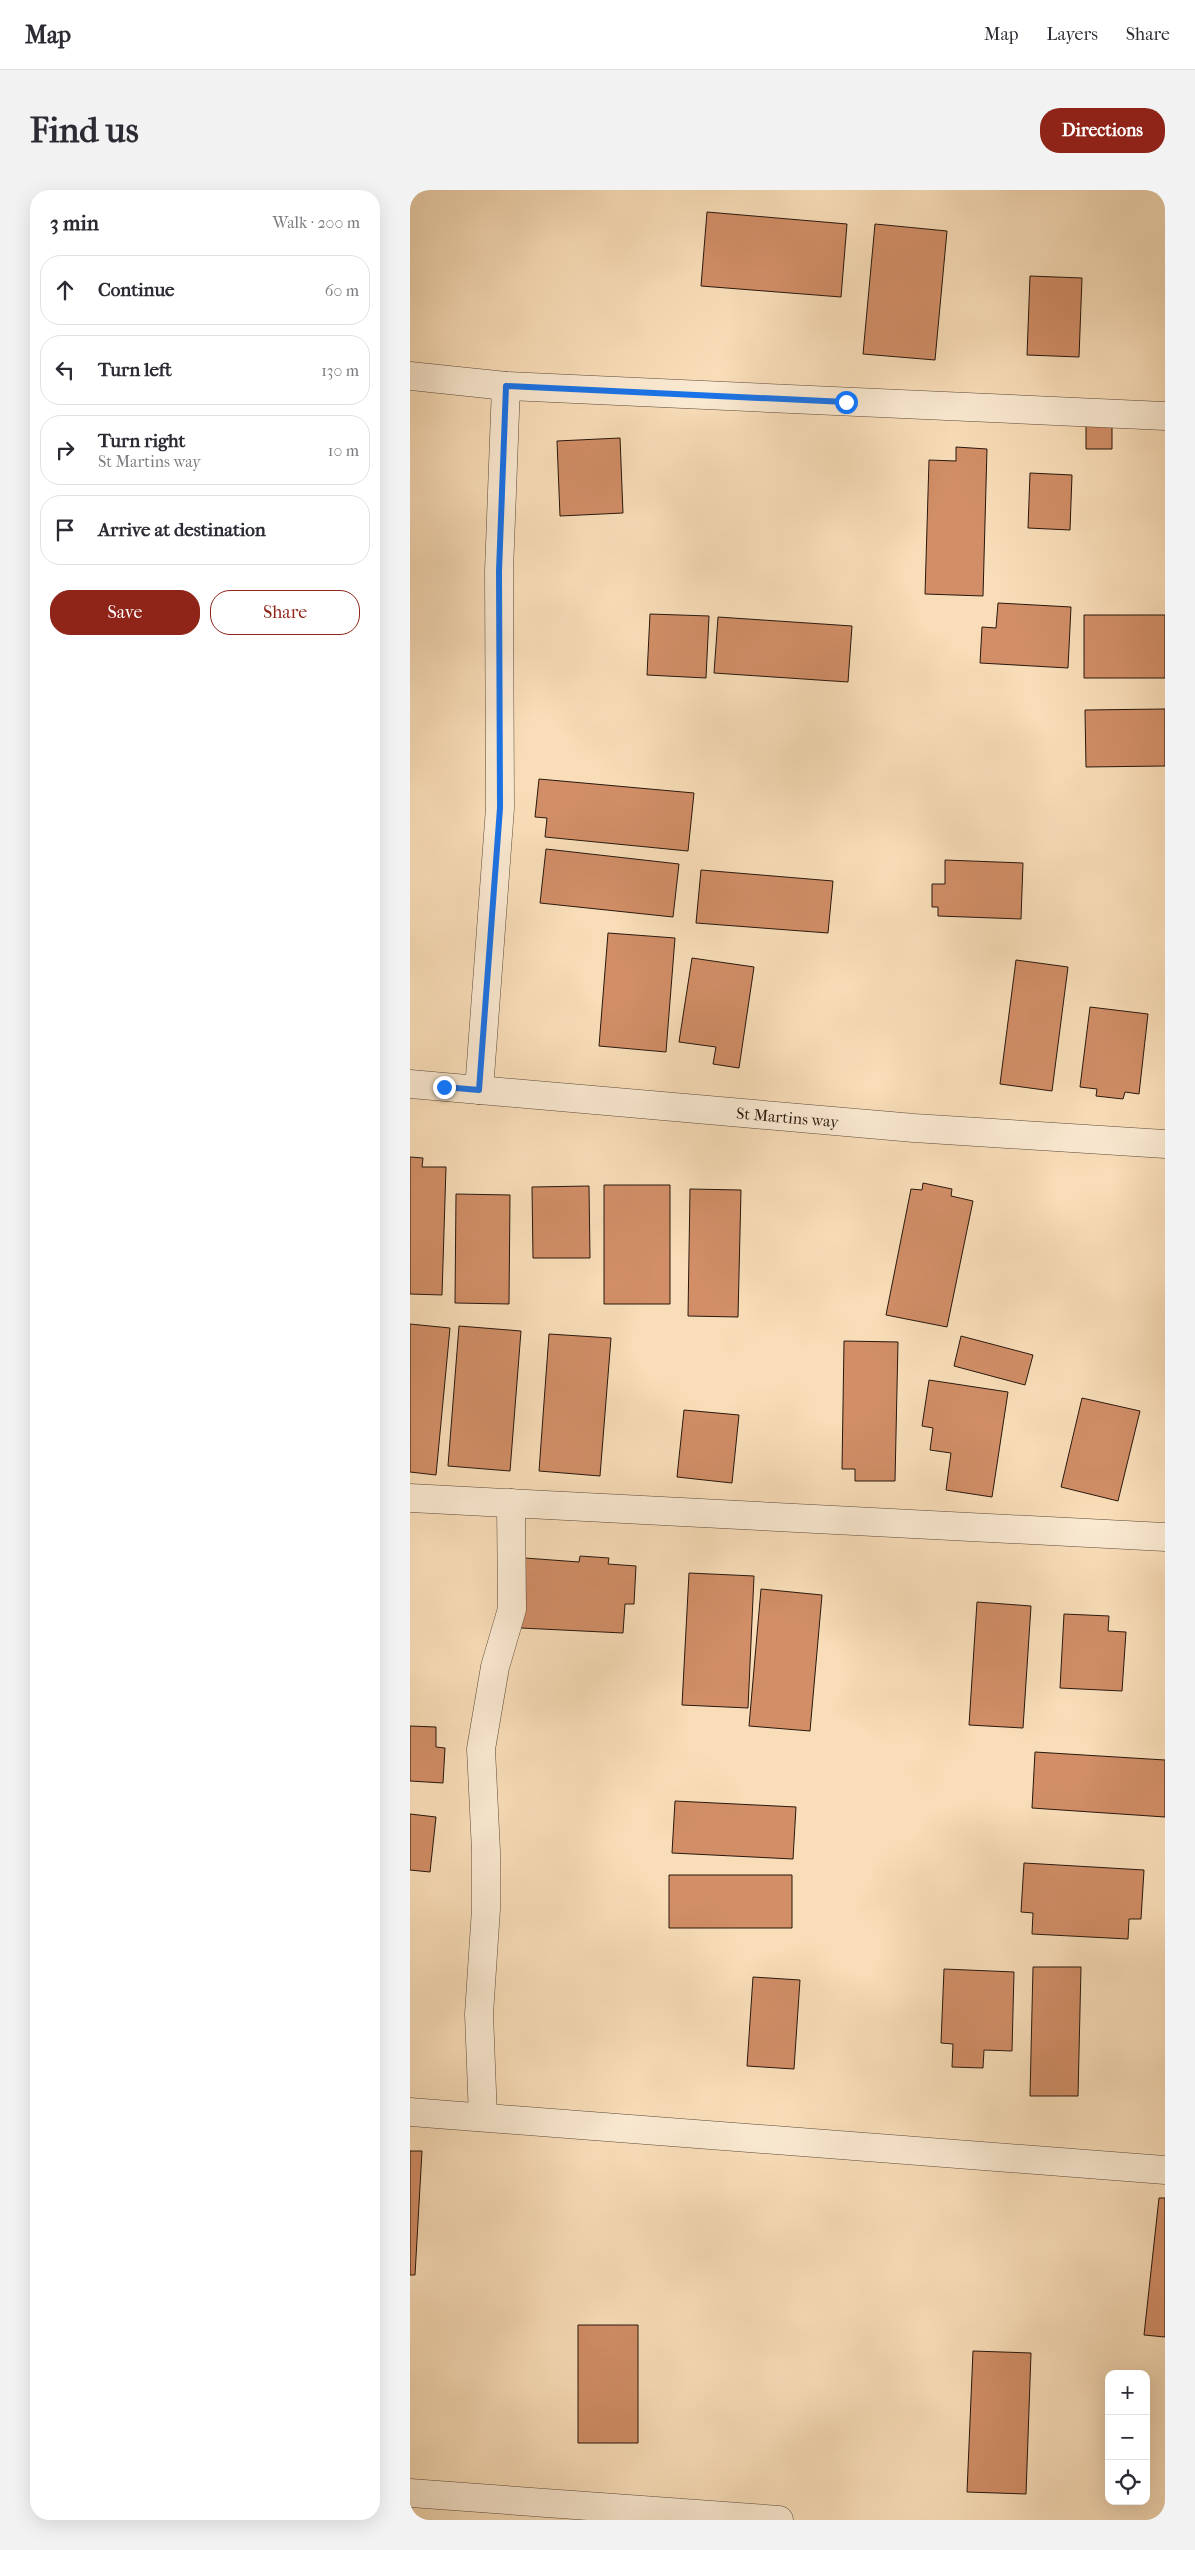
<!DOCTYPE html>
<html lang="en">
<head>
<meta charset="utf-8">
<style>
  :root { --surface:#fff; --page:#f2f2f3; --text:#2b2b33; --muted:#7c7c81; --line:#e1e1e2; --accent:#8f2418 }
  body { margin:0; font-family:"IM FELL French Canon",serif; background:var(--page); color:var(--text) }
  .controls { position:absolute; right:15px; bottom:15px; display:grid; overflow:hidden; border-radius:10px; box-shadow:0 5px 20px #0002 }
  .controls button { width:45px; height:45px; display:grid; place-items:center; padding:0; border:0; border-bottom:1px solid var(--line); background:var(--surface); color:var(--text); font:25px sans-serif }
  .stop { position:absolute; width:15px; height:15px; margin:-11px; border:4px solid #1a73e8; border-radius:50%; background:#fff }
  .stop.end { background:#1a73e8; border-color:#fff; box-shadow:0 1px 5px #0008 }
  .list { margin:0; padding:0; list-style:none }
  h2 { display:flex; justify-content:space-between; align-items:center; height:65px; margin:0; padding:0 20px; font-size:21px }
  h2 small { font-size:16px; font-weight:400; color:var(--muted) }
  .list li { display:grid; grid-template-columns:32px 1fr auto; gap:15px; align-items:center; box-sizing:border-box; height:70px; margin:0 10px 10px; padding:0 10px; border:1px solid var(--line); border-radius:20px }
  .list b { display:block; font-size:19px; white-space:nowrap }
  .list p { margin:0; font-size:16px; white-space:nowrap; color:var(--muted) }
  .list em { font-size:16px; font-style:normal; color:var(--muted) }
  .actions { display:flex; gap:10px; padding:15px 20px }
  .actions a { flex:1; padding:11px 0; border:1px solid var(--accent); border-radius:20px; text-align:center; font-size:18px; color:var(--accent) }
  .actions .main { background:var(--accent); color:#fff }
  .icon { flex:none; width:28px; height:28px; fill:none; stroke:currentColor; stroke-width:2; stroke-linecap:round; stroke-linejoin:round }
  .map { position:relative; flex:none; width:755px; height:2330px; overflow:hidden; border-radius:20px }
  header { display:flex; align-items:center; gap:30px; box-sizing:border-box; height:70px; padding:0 25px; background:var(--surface); border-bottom:1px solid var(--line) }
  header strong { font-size:24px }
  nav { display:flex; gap:28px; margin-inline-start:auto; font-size:18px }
  .intro { display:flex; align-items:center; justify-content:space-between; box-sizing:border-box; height:120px; padding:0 30px }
  h1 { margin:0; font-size:35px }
  .button { padding:12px 22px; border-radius:20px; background:var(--accent); color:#fff; font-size:18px; font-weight:700 }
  main { display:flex; gap:30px; padding:0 30px }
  aside { flex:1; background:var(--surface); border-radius:20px; box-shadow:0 5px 20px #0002 }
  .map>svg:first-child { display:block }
</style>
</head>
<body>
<header>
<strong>Map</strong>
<nav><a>Map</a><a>Layers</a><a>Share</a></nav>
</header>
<div class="intro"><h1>Find us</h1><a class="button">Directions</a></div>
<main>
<aside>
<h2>3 min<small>Walk · 200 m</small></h2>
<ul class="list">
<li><svg class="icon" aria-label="ahead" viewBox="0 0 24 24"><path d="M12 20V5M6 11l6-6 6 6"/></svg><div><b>Continue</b></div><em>60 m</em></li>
<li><svg class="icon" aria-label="left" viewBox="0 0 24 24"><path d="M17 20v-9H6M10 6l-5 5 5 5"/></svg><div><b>Turn left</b></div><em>130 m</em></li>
<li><svg class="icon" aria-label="right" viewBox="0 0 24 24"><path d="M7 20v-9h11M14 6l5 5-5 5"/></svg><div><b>Turn right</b><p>St Martins way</p></div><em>10 m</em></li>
<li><svg class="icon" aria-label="arrive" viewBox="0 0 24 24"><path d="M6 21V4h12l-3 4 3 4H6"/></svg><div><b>Arrive at destination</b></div></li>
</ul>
<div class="actions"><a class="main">Save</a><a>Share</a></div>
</aside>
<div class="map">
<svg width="755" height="2330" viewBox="0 0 755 2330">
  <rect width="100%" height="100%" fill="#f8ddb8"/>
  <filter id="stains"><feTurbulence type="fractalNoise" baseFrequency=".004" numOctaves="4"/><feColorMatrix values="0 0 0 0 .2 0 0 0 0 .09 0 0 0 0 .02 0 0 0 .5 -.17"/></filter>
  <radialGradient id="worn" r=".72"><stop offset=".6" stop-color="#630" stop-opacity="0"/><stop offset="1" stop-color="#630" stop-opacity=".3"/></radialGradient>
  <path fill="#d18e67" stroke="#28180d" d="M297,22L437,34L431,107L291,96Z
    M465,34L537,41L525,170L453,164Z
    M620,86L672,88L669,167L617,165Z
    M676,234H702V259H676Z
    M210,248L213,323L150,326L147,251Z
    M546,257L577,259L573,406L515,404L519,270L546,271Z
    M620,283L662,285L660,340L618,338Z
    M588,413L661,417L658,478L570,473L572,437L586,438Z
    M240,424L299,426L296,488L237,485Z
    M674,425H755V488H674Z
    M308,427L442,436L438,492L304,483Z
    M755,519V576L676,577L675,520Z
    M129,589L284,603L278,661L135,647L137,628L125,627Z
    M136,659L269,674L263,727L130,713Z
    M535,670L613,673L611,729L528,726V717H522V694H535Z
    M291,680L423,691L418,743L286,733Z
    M198,743L265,748L256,862L189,856Z
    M282,768L344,777L329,878L303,874L306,857L269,852Z
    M606,770L658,777L642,901L590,894Z
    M680,817L738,824L729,904L715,902L713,909L686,906L687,899L670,897Z
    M0,967L13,968L12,977H36L32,1105L0,1104Z
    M513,993L542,999L541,1006L563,1011L537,1137L476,1125L501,999L512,1000Z
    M194,995H260V1114H194Z
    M179,996L180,1068H123L122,997Z
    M280,999L331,1000L328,1127L278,1126Z
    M46,1004L100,1005L99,1114L45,1113Z
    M0,1134L40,1138L26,1285L0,1282Z
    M49,1136L111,1141L100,1281L38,1276Z
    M139,1144L201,1148L190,1286L129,1281Z
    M551,1146L623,1165L615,1195L544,1176Z
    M434,1151L488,1152L485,1291H445V1279H432Z
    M519,1190L598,1202L582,1307L536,1300L541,1263L520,1260L523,1238L512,1236Z
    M672,1208L730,1221L708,1311L651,1297Z
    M274,1220L329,1225L322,1293L267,1287Z
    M170,1366L199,1368L198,1374L226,1376L224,1414H215L213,1443L111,1438L115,1368L169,1372Z
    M279,1383L344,1386L338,1518L272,1515Z
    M351,1399L412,1405L400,1541L339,1536Z
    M567,1412L621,1416L613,1538L559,1535Z
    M654,1424L699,1426L698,1441L716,1442L712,1501L650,1498Z
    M0,1536L26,1537V1557L35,1558L33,1593L0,1591Z
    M625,1562L755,1570V1627L622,1618Z
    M265,1611L386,1617L383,1669L262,1663Z
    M0,1624L26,1627L20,1682L0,1680Z
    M614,1673L734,1680L731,1729H719L718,1749L622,1744L623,1723L611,1722Z
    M259,1685H382V1738H259Z
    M623,1777H671L668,1906H620Z
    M534,1779L604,1782L602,1861L574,1860L573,1878L542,1877L543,1854L531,1853Z
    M343,1787L390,1790L384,1879L337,1876Z
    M0,1961H12L5,2085H0Z
    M749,2008H755V2147L734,2145Z
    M168,2135H228V2253H168Z
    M563,2161L621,2163L616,2304L557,2302Z"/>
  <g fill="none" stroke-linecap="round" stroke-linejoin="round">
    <defs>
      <g id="minor">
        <path d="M0,186L96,196L755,226"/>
        <path id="s1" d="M0,894L504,938L755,954"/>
        <path d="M69,900L90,618L89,381L96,196"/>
        <path d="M0,1308L755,1347"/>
        <path d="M0,1922L755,1980"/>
        <path d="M73,1927L69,1824L76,1719V1661L71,1559L85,1477L102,1419L101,1313"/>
        <path d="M0,2303L369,2330"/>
      </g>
    </defs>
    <use href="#minor" stroke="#5c4938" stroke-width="29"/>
    <use href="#minor" stroke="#fae9d1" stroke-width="28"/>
  </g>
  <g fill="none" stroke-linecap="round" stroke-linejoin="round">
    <path stroke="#1a73e8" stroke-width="6" d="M34,897L69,900L90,618L89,381L96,196L436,212"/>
  </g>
  <g text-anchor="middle" stroke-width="4.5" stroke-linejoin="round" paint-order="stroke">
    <g font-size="16" fill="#28180d" stroke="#fae9d1">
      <text dy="6" stroke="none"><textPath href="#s1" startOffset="379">St Martins way</textPath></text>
    </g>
  </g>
  <rect width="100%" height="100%" filter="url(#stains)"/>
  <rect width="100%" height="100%" fill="url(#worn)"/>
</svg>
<div class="controls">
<button>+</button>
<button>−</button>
<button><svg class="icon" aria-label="locate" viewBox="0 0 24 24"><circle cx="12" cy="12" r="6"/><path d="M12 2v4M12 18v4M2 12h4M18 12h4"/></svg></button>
</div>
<div class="stop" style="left:436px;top:212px"></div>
<div class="stop end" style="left:34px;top:897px"></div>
</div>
</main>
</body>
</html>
